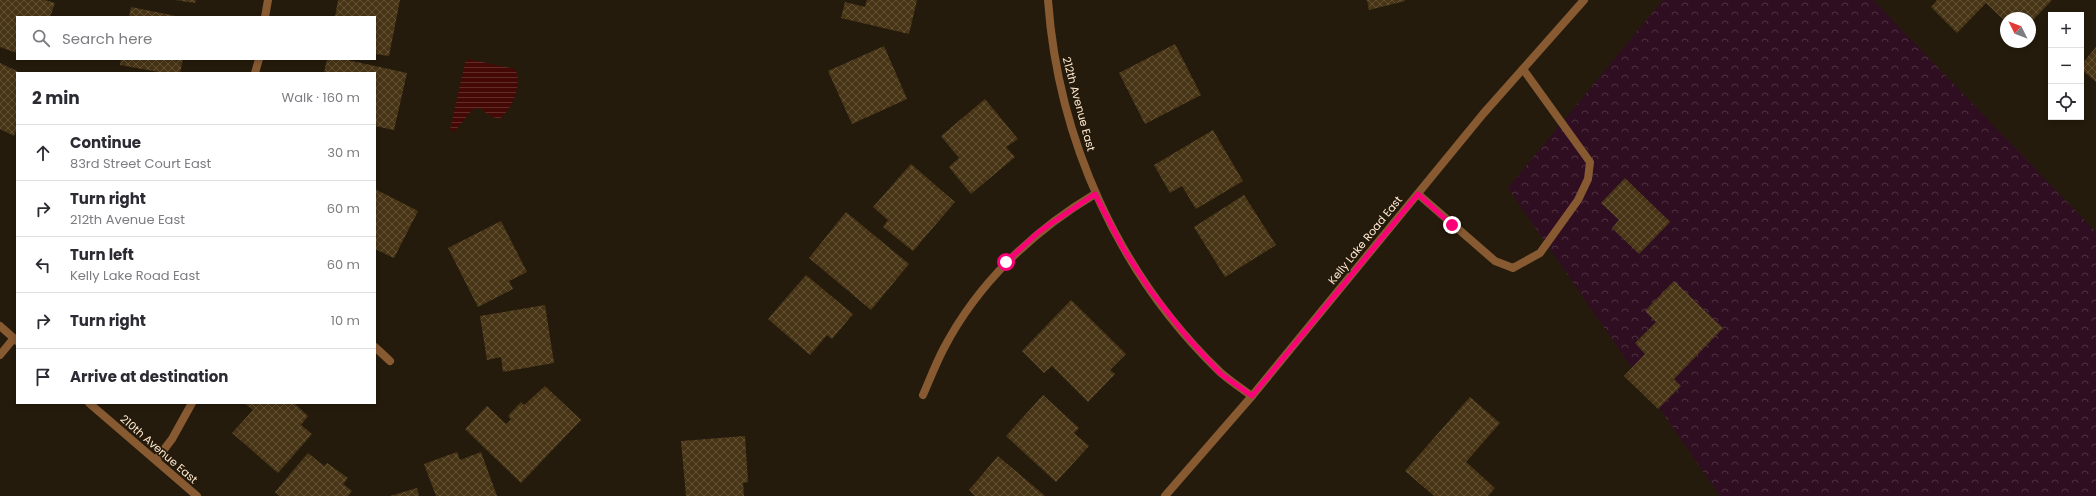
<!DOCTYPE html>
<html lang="en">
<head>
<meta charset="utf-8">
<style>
  :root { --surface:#fff; --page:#f7f7f7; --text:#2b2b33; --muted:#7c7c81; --line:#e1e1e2 }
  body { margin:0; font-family:Poppins,sans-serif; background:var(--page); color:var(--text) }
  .controls { position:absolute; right:12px; top:12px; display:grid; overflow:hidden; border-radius:0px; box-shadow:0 2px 6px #0003 }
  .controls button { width:36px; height:36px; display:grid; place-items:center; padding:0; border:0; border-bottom:1px solid var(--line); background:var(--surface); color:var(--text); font:20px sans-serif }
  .compass { position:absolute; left:2000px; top:12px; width:36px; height:36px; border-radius:50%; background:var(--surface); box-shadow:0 2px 6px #0003; rotate:312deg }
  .stop { position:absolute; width:12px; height:12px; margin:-9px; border:3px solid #fb0077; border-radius:50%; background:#fff }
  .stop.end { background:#fb0077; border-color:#fff; box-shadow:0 1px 4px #0008 }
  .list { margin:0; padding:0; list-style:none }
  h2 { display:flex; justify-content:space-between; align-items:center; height:52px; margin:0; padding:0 16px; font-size:17px }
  h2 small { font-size:13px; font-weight:400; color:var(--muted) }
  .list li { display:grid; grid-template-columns:26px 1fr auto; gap:12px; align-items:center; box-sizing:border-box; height:56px; padding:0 16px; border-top:1px solid var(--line) }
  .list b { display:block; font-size:15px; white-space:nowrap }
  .list p { margin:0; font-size:13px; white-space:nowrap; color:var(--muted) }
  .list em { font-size:13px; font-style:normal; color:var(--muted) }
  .icon { flex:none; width:22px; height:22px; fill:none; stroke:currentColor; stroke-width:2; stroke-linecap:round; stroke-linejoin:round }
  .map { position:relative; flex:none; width:2096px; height:496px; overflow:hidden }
  .search { position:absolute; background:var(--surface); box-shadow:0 2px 6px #0003; left:16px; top:16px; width:360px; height:44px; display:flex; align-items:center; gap:10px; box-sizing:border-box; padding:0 14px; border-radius:0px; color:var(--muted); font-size:15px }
  .panel { position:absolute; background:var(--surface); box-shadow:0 2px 6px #0003; left:16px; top:72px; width:360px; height:332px; border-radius:0px }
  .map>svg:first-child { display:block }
</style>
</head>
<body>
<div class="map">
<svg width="2096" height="496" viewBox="0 0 2096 496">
  <defs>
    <pattern id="forest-crowns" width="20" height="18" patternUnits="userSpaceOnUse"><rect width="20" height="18" fill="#2f0e22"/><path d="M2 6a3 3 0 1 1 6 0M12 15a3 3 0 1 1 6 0" fill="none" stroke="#4e3141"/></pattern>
    <pattern id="water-rules" width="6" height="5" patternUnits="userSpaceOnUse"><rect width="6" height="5" fill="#450905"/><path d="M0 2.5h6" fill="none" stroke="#612d28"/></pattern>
    <pattern id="building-cross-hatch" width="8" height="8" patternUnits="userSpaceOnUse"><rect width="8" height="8" fill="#483516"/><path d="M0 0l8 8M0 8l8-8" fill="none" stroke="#635237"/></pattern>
  </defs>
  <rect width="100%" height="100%" fill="#251b0c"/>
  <path fill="url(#forest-crowns)" d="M1663,0H1873L2096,232V496H1720L1508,188Z"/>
  <path fill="url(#water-rules)" d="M468,59L515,69C523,84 512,110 499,119L490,116L480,108L473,109L454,132L450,130L465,63Z"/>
  <path fill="url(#building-cross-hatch)" d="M0,0H45L55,3L50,17H17V53L0,47Z
    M175,0H196L195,3Z
    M338,0H400L389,56L375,54V17H335Z
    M867,0H917L909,34L841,18L845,2L865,7Z
    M1367,0H1405V1L1369,10Z
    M1937,0H2052L2030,23V18H2006V22L1986,3L1957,33L1931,7Z
    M131,7L176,16V17H129Z
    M1175,44L1201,95L1145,124L1119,73Z
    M884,46L907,99L852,124L828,71Z
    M2096,47V82L2081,69V65Z
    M121,59H183L180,73H164L120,65Z
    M327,59H343L407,73L394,130L375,126V73H324Z
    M0,63L21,73H17V129L14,136L0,129Z
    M985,99L1018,139L1006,147L1015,157L971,194L949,167L959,158L941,136Z
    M1213,130L1243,181L1196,209L1182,186L1170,193L1154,165Z
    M911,164L955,202L913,251L883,227L888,220L873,207Z
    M1625,178L1670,222L1639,254L1612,228L1619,220L1601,203Z
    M375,189L418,211L394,258L375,249Z
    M1244,195L1276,245L1225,277L1194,227Z
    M846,212L909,264L871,310L809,258Z
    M501,221L527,272L509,281L513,289L478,307L448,248Z
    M806,275L853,314L832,339L827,335L810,355L768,319Z
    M1674,281L1723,328L1674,379L1681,386L1658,409L1624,376L1645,354L1635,343L1656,322L1645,311Z
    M1071,300L1126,354L1110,370L1115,374L1088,402L1052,366L1044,373L1022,351Z
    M545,305L554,363L503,372L501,357L487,360L480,316Z
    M545,386L581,420L521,483L465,429L487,406L506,424L511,419L508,416L521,402L524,405Z
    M1043,395L1079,428L1074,433L1089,446L1056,482L1006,436Z
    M1470,397L1500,423L1466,462L1495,488L1488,496H1434L1405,471Z
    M244,403H294L308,416L301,425L312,434L278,473L232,433L253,410Z
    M745,436L748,482L743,483L744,496H686L681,441Z
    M457,452L460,460L481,452L497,496H436L424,464Z
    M308,453L324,466L327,463L348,478L343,484L352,491L348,496H280L275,492Z
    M998,456L1045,496H975L969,490Z
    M417,488L419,496H390Z"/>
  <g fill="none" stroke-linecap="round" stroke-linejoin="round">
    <path stroke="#885a32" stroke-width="8" d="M1418,194L1495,261L1513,268L1540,253L1578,200L1588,179L1590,162L1523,69"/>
    <path stroke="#885a32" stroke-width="8" d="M1048,0C1058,140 1119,275 1220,372C1230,381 1241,388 1252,396
      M265,17L268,0
      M255,73L259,59
      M0,326L17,341
      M375,347L390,361
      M0,355L14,338
      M923,395C930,379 936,363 944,348C978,283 1033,231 1095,194
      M89,403L197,496
      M156,460L172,439L192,403"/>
    <path stroke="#885a32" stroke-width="8" d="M1165,496L1252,396L1483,114L1584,0"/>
  </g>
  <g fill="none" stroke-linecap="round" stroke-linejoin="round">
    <path stroke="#fb0077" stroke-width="5" d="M1006,262L1040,231L1095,194L1123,248L1150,290L1187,337L1221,374L1252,396L1418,194L1452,225"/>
  </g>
  <g text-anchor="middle" stroke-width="3.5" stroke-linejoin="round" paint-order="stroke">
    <g font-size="11" fill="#ffe9d0" stroke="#251b0c">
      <text transform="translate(1079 104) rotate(75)" y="4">212th Avenue East</text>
      <text transform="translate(1365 240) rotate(-51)" y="4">Kelly Lake Road East</text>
      <text transform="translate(159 449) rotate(41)" y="4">210th Avenue East</text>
    </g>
  </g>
</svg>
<div class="controls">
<button>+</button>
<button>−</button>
<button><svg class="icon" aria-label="locate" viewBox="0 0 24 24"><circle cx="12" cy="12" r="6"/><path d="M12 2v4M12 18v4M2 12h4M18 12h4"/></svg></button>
</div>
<svg class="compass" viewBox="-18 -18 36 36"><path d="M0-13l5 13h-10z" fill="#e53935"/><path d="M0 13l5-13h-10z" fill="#7c7c81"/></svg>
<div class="stop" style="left:1006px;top:262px"></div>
<div class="stop end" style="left:1452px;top:225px"></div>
<div class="search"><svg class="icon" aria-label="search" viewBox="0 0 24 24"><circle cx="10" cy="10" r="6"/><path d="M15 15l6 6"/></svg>Search here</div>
<section class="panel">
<h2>2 min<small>Walk · 160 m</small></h2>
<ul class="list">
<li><svg class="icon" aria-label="ahead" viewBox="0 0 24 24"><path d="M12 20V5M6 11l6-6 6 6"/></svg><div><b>Continue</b><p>83rd Street Court East</p></div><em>30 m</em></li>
<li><svg class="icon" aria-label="right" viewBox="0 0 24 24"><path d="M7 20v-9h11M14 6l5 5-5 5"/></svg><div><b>Turn right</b><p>212th Avenue East</p></div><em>60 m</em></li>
<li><svg class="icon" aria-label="left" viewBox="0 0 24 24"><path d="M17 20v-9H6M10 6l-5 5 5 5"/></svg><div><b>Turn left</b><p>Kelly Lake Road East</p></div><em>60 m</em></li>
<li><svg class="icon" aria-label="right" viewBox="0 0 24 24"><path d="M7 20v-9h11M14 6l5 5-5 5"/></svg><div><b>Turn right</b></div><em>10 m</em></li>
<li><svg class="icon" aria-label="arrive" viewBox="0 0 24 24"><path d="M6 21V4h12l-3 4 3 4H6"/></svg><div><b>Arrive at destination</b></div></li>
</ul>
</section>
</div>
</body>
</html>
